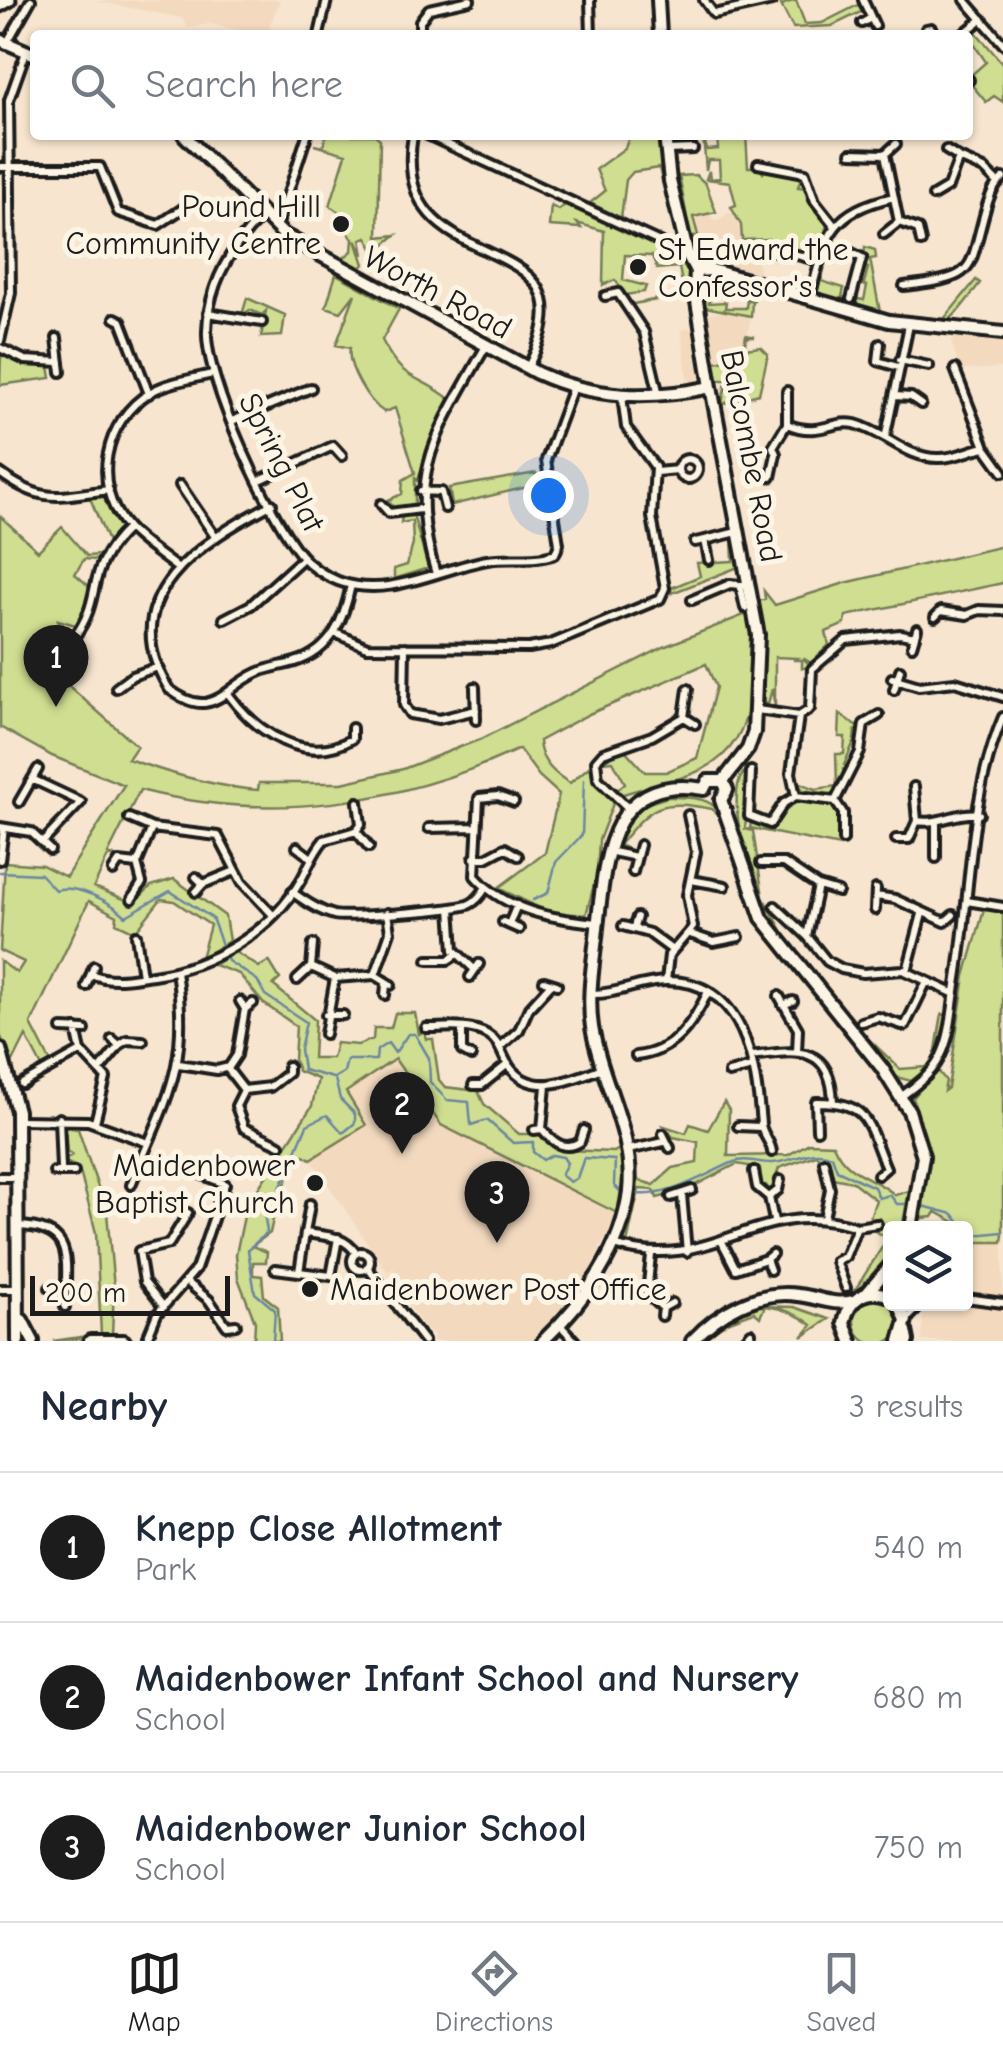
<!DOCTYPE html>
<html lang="en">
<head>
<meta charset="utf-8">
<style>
  :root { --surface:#fff; --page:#f2f2f3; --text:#1f2937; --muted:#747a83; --line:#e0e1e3; --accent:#1c1c1c }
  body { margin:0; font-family:"Comic Neue",sans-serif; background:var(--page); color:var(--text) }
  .controls { position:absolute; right:30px; bottom:30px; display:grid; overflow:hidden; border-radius:10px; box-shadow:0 2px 8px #0004 }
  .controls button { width:90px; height:90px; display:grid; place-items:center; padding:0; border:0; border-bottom:2px solid var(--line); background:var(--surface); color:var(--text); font:50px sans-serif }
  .scale { position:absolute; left:30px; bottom:25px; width:200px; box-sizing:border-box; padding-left:10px; border:5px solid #1c1c1c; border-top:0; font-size:28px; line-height:35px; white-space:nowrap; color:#1c1c1c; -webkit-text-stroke:8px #fcf5e5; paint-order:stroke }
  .you { position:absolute; left:548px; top:495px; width:35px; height:35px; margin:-25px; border:8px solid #fff; border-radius:50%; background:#1a73e8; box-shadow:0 0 0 15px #1a73e833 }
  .badge { display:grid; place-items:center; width:65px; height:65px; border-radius:50%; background:var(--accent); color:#fff; font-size:32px; font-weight:700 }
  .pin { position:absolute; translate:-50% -82px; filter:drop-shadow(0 2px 5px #0008) }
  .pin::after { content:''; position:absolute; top:52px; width:35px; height:30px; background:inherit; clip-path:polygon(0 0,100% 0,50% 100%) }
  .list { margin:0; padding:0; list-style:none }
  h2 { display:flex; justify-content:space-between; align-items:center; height:130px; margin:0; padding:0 40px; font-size:42px }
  h2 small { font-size:32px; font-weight:400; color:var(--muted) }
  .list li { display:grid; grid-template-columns:65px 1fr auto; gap:30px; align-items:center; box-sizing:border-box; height:150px; padding:0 40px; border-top:2px solid var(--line) }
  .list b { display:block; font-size:38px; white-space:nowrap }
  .list p { margin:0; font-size:32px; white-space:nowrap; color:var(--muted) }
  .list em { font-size:32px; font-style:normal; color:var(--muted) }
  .icon { flex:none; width:55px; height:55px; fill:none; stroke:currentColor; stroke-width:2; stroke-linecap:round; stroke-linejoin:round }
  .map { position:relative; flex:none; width:1003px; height:1341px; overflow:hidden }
  .search { position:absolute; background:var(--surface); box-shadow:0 2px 8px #0004; left:30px; right:30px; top:30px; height:110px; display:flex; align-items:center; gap:25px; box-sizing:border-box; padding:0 35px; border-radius:10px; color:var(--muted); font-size:38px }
  .sheet { height:580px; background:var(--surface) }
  nav { display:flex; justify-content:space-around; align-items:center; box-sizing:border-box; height:140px; border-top:2px solid var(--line); background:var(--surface); font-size:28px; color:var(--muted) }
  nav a { display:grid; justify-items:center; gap:5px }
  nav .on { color:var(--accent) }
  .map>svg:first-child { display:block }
</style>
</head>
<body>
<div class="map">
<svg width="1003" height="1341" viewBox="0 0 1003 1341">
  <rect width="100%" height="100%" fill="#f7e5cf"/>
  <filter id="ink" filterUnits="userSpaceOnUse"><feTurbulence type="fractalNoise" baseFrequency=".01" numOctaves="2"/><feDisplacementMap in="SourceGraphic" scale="20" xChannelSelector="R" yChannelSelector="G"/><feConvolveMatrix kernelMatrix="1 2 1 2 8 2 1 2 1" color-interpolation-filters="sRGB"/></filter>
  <g filter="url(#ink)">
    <path fill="#f3dabf" d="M280,0L266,35L209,24L188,28L182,18L95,1Z
      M710,210L712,219L718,220L728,213L737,214L751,238L762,280L695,253L685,214Z
      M729,311L751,316L743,357L702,366L697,382L688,383L681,330L697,327L699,314Z
      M956,335L1003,337V368L960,370L951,341Z
      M395,1058L441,1125L617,1213L582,1287L534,1341H433L434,1335L425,1329L389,1274L395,1268L387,1272L311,1159L365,1125L346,1092Z
      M966,1232L1003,1234V1341H922L923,1310L938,1304H966Z"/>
    <path fill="#d0de91" stroke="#767d56" stroke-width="2.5" d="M796,0L805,24L822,23L860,4L863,11L832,26L793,28L781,5Z
      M975,31L1003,64V102L994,96L986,102L971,84L970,76L986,62L969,37Z
      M326,135H375L380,139L378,237L396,235L375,252L367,237L361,239L364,255L356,240L364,264L360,269L342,259L352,251L353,239L345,228L349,219L330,206L346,154L314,145L323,147Z
      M630,135H658L663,184L659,168L633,172L626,180L621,218L590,203L605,191L596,169L625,148Z
      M703,135L707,150L718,149L717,135H746L748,167H759L763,173L766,169L802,175L798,187L807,188V200L827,225L818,253L811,251L816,256L785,246L770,247L768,239L742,240L741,225L731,207L736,205L730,182L706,179L709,171L710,179L720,178L719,160H708L706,170Z
      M696,175L706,184L716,212L693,217L698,235L691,238L679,176Z
      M567,203L666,251L668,246L678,254L682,250L689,268L697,327L687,295L633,304L684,294L679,267L657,269L652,256L625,255L623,280L646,286L644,292L626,295L615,280L603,285L604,231L577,223L581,228L549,226L551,206L559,210Z
      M865,247L875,250L876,258L870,259L880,312L936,321L944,319L976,280L980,283C971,294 960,312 949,320C931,332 834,305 817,294L822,271L824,270L821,281L844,288L842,297L864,300L867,286L859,284L857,287L858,282L864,283L868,268L863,266Z
      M336,274L399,309L382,340C403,384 420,374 452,401L428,446L418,481L415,478V507L395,510L388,500L402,494L403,480L415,473L395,408L384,412C369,403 346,366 350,348L336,345L355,294L341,312L326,307Z
      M714,276L753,289L756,294L754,300L709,287V303L726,302L725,308H746L747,299L752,301L751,316L705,307L703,283Z
      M247,298L285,315L282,336L261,337L266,311L262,315L250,310L242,315Z
      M746,335L755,337H747L744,349L761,347L768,354L759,394L722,404L725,387L728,393L734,392L733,386L736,391L745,390L738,361L729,363L727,380H718L715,362L742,357Z
      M1,353L23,363L49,366L51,378L0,385Z
      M536,473V485L452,505L449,488Z
      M105,497L121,528L108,542L90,498Z
      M413,514L428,568L394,579V569L407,565L413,544L412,521L401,523L402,516Z
      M0,516L38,551L62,527L87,556L100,555L96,560L84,559L75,574L89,586L88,609L79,626L58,620L60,625L36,656L58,628L67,627L60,636L76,643L56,667V675L137,746L128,759C168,773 214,787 258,790L259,783H342L403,769L481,739L666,646L749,613C757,672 760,748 694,773C670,783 644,787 620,795L616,791L625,783L613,761L602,762L623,748L645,772H666L697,758L716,687L706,664L589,714L539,741C540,760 554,774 570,783L590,766L594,782L614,801L599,840L597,873L586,915L550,912L586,919C549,915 516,906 486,883L546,911L498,888L545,853L559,794L539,776L519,749C400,805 268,823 140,790L108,854L126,860L108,856L94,887L134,903L151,886L174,879L225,916L229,941L201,958L210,925L174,901L161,899L135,932L116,923L117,916L89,901L31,1024L52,1065L43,1069L26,1036L13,1062L0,1035V961L17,973L24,962L0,951L5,862L42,865L66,877L124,785L52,756L0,727Z
      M732,538L741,566L672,593L671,588L700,576L697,563L733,561Z
      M1003,546V583L846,616L845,624L826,632L829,645L811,663L803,658L809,664L807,668H802V660H793L797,658L775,657V707L772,689L768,704L764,703L759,601L765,599L764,591L775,605L845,583Z
      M840,714L860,729L855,730L854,740L858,742L853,744L844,765L848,768L843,769L844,777L832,794L803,790L797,782L816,789L837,786L836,754H844L845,737H839Z
      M743,773L750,780L745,829L753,831L763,897L790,944C761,924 721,804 743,773Z
      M668,797C690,797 717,796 724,822L712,809C659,799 652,805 619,845L634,852L619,850L615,842L638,806Z
      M806,800L833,804L839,809L840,846L750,828L751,823L773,825L784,806Z
      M984,910L1003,911V1235L1002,1242H966V1228L936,1212L933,1217L922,1218L928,1151L913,1098L937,1069L946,1081L944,1091L948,1088L965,976Z
      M793,948L855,1026L900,1069L927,1067L935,1056L942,1014L947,1015L934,1063L911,1081L896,1077Z
      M235,952L259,967L269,961L280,979L273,985L315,1020L313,1058H332L336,1043L358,1045L373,1039L374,1028H391L395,1013H415L419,1034L426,1030V1039H433L439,1080L445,1087L478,1091L484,1104L519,1134H541L553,1146L566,1150L614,1152L621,1148L625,1168L617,1213L441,1125L395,1059L346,1092L366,1125L311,1159L304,1155C284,1177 276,1204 270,1233L252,1246L267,1252L266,1262H253V1275L262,1276L264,1296L278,1307L280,1341H254L255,1322L238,1278L236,1254L246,1207L312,1106L318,1079L298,1071L294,1060L296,1026L263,1003L239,974L214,965Z
      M724,1102L729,1110L728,1156L788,1155L809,1143L833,1144C846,1176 872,1175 895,1195L909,1191L902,1228H890V1254L857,1291L838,1296L855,1290L888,1238L873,1230L880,1228L878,1218L869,1220L876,1200L853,1182L832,1178L826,1161L816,1155L779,1168L771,1192L765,1184L768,1192L760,1187V1168L737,1164L684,1191L657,1198L654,1190L639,1189L627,1243L623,1239L638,1180L654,1185L673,1168L697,1163L698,1142L673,1137L664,1126L686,1133L690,1124L708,1130Z
      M65,1127L78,1129L107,1213L114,1288L112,1335L132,1339L106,1334L105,1336L53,1341L101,1334L96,1233L79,1168L63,1161L72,1155L67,1152Z
      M854 1321a23 23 0 1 1 46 0a23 23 0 1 1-46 0Z
      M760,1306L794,1307L829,1319L802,1337L812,1325C798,1314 781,1308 765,1306L760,1317L754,1312L727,1322L701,1341L732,1317Z"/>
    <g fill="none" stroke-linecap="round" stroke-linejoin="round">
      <path stroke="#6b86a1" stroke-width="2.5" d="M605,760L623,750
        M0,872L40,874L55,890C76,883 111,902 126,916L170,891L212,918L228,961L257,980L265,995L306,1022L300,1049L303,1070L333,1078
        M533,900L548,893L556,862L582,835L584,780
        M334,1078L344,1072L347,1060H376L377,1050L388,1043L395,1053L408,1034H415L429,1058L430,1082L447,1100L469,1102L471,1125L487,1120L513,1143L533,1142V1152L543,1160L552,1155L563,1157L567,1163L561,1175L570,1182L577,1178L584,1158L615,1160L614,1185L620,1191
        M638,1194C671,1197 705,1174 734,1162C747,1157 760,1164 773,1163C796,1161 811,1147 832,1156L837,1170L874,1187L879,1198L890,1195L897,1204H912
        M919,1205L953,1214L964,1228
        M966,1230L974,1235L1003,1232
        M273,1341L275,1310L255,1293L248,1250L267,1232L263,1205L276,1198L307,1125L327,1115L343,1133L355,1123V1114L340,1099L335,1079"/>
      <defs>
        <path id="street" d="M590,0L591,35
          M704,0L714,14L772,1
          M863,0L875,26
          M965,0L1003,44
          M862,23L871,18
          M926,29L931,28L937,35
          M319,35L327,0
          M420,35V21L429,9L470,0
          M962,35L982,19
          M9,39L31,0
          M968,79L969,80
          M413,135C386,290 606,216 528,367
          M427,135L664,244
          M667,150L693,149
          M851,153L885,154L899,222L918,229L921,242
          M885,154L896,144
          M959,158L984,169L997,182
          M758,164L805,173L815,201L834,225
          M0,167H100L118,212L158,225L185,207
          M933,196L948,187L959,158L946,150
          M261,217C230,248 208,286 207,331C205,380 269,516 301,555C311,567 323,575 338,581C388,600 438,569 487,560C509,556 534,562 555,554L559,544L546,460L573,387
          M277,227L307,135
          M884,234L899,222
          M824,245L838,249
          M763,251L778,250L820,261
          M850,252L862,258L851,299
          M904,286C981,277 967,272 987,205C991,193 994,185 1003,178
          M605,296L618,293L644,332L659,395
          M810,297C826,237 828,212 894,197
          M208,313L262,322
          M115,318L121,321L149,394
          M57,338L61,372
          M0,341L11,293L9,100L26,52
          M880,344L878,361L898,367
          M0,348L25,360L60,362
          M900,360L929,366
          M955,369L985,447L1003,472
          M895,396L911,397L921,404
          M232,421L311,388
          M787,424C819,438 833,419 855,424C885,432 907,459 939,458C955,458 970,450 985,447
          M886,434L909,325
          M678 469a10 10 0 1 1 20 0a10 10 0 1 1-20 0Z
          M656,472L678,470
          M0,473C44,505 58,496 109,490
          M771,477L776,454L773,447L787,424V391
          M260,480L333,446L342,456
          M180,485L214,535
          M421,491L441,492L445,508
          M272,504C203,541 111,596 169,689C213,722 222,689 257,673C269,667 283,666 295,662C332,651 344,619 351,585
          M381,504L389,513L421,509
          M705,540L737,532
          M695,542L705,540L709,560
          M177,568C161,555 142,543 128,528C90,486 104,420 151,392C169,382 192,379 212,374
          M436,574C405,472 437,433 486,346
          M744,585H740L745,608
          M692,600L730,584L740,585
          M935,617L941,611L967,615L979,610L1003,611
          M224,619L251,605L303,558
          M335,633L367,647L529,648L551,644L660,599L665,588L652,517L655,467L626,427L622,396
          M75,636C105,595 82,572 128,528
          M912,646L917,629
          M405,647L404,705L410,714L439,719L476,710
          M892,678L919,686L955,682L1003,697
          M475,687L476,720
          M116,688L132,676L158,667
          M894,690L900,670
          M229,695C256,732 306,766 352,739V728
          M757,710L799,716
          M684,717L688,689
          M684,717L695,724
          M751,771L749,816L770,824L784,803L796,796
          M32,779L81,802L43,842
          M835,801L796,796L791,773L799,716L810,709L812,669L846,640L900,634L915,637
          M19,802L38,769
          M358,802L361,824L356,831L369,847
          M514,802L498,796L479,798L475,876C505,911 554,919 597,923
          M630,810L598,779L596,761L603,753L652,736L684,717
          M129,818L152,828L218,836L242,882L272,914
          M917,821C940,825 956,811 979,814
          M936,823V858
          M0,827L31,832L50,850
          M429,828L476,827
          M896,839H909L917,821L914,787
          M843,840V813L835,801L860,752L864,724L879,715
          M297,847L310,857
          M608,851L636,857
          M474,858H486L505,848L518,856
          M0,860L4,828
          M761,863H784L818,886L807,936L827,961L842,969L863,973L903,970L955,994
          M137,864L152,828
          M113,871L119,862L137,864L142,883L132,899
          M633,872L640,845
          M196,877L203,884L196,892
          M691,880L725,886
          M203,884L235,871
          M818,886L838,892
          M292,892C305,901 319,911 334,915C347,918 459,910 470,904C478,900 482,894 486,887
          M876,896L895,899L945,922L953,915
          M967,901L1003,907
          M775,906L807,936
          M451,908L454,950L475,970
          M875,910L876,889
          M503,922L519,929
          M509,924L517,905
          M623,926L649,933L672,950
          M634,927L637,917
          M690,934L714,942L739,937
          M136,935L142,976
          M428,960H448L456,955
          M311,967L313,944
          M907,971L922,914
          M91,974C112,983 130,978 153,975C210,967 271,933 301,880C309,866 313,853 324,840L356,831
          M375,975L391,985
          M470,977L479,964
          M297,980L311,967L335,978L375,975L390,932L387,913
          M544,981L557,985
          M666,981L669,955L693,927L687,895L696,852L688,815
          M86,986L94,966
          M591,994C617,995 641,981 666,981C746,980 756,1066 761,1124C762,1135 771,1141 772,1152
          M385,995L386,985
          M779,996L798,1029L797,1052
          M240,1001L245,1009L253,1003
          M783,1005L793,1001
          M326,1015H343
          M861,1022L878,1017L905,1026L926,983
          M426,1028C446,1028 470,1024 488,1035C501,1043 501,1055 509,1066C532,1099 573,1079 602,1068
          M462,1028V1051L471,1056
          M62,1029L85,1030
          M76,1029L81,1051L106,1078L95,1122
          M325,1034L335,978
          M112,1039L119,1045L127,1040L143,1041
          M500,1047L519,1030L529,1008L550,985
          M636,1056C674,1052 692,1025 708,992
          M751,1056C797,1050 831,1044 833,1102
          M179,1064L217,1070L229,1067L237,1055L245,1009
          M101,1068L119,1046
          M227,1068L244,1090
          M729,1073L752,1067
          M22,1084L81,1051
          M473,1085H482L508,1064
          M902,1096C918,1084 935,1072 943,1051C951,1033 952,1010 955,991C971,901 967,801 1003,717
          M59,1118L61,1169
          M18,1120L88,1121L148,1143
          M738,1126L761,1127
          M542,1129L546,1086
          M534,1130L542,1129C553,1142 564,1152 580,1142L584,1130
          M817,1130L816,1102C870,1101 867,1124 886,1168L878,1175
          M663,1134L670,1148
          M280,1145L244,1128L236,1106L244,1090L270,1087L288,1073V1066
          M628,1150L664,1142
          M754,1171L757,1187L769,1197L774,1221
          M54,1172H74
          M0,1177H17
          M131,1185C165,1100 191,1067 176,971
          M682,1195L687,1252
          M671,1197L692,1190
          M769,1197L778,1190L780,1180
          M824,1218L830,1189L824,1162
          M17,1226C76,1227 66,1260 65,1307
          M857,1227L877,1224
          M305,1233L310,1204
          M338,1238L331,1276L299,1272L305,1233C325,1236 344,1235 356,1253
          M721,1240L736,1269L766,1259
          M614,1245C714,1276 756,1194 857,1227L845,1257L836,1261L846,1288
          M352 1261a9 9 0 1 1 18 0a9 9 0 1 1-18 0Z
          M651,1255L647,1294L663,1308
          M367,1267L424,1341
          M275,1269L299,1272
          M770,1270L766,1259L772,1254
          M188,1283L209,1300L227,1326L236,1325
          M50,1288L65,1289
          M0,1289H18
          M966,1298L1003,1303
          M164,1307L144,1282L139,1251L169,1244L188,1213
          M662,1316L663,1308L672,1303
          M906,1320L922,1304
          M560,1325L575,1341
          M146,1341L157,1314L196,1269L225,1184L198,1173
          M744,1341L751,1333"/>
        <path id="secondary" d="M658,0L660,35
          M0,40L35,55
          M184,135L284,235L537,373C594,399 651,400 711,387
          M665,135L670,181L688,256L696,271L695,289L711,387L758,635L754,732L748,749L723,781H708L704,789
          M696,271L712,270L889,321L1003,333
          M723,781L727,790L721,800L762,918L882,1068L909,1111L923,1156L911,1228
          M0,1049L17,1111L18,1341
          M867,1293L890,1266
          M899,1304L906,1320L900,1341
          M22,1320L33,1341
          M90,1341H124
          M543,1341C585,1301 622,1249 629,1191C635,1133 601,1083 592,1027C587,995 594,960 597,928C605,859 609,773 704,789
          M692,1341C718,1313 759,1289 798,1295C818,1297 833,1306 853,1301
          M851,1341L844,1323C849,1298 867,1287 890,1296"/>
        <path id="primary" d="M0,5L9,0"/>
        <path id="highway" d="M905,1331L907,1341"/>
      </defs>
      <use href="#street" stroke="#1c1c1c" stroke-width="14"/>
      <use href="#secondary" stroke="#1c1c1c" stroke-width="18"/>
      <use href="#primary" stroke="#1c1c1c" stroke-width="19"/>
      <use href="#highway" stroke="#1c1c1c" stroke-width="20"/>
      <use href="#street" stroke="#fcf5e5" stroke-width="6"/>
      <use href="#secondary" stroke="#fcf5e5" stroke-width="10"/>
      <use href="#primary" stroke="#fcf5e5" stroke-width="11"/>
      <use href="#highway" stroke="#fcf5e5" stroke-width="12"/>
    </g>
  </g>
  <g fill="#1c1c1c" stroke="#fcf5e5" stroke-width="4">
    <circle cx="341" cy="224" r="10"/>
    <circle cx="638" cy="267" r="10"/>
    <circle cx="315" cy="1183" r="10"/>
    <circle cx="310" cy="1289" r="10"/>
  </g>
  <g text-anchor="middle" stroke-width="10" stroke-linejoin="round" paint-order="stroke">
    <g font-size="32" fill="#1c1c1c" stroke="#fcf5e5" text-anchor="end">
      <text x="321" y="217">Pound Hill<tspan x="321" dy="37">Community Centre</tspan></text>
      <text x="658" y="260" text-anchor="start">St Edward the<tspan x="658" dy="37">Confessor's</tspan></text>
      <text x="295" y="1176">Maidenbower<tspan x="295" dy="37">Baptist Church</tspan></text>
      <text x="330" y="1300" text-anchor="start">Maidenbower Post Office</text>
    </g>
    <g font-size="32" fill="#1c1c1c" stroke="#fcf5e5">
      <text transform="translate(438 292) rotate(28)" y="11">Worth Road</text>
      <text transform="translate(752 456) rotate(79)" y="11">Balcombe Road</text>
      <text transform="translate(282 462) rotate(63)" y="11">Spring Plat</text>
    </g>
  </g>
</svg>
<div class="controls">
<button><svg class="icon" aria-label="layers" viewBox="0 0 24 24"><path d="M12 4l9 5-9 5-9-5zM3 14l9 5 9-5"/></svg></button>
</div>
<div class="scale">200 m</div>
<div class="you"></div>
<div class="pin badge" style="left:56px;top:707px">1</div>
<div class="pin badge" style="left:402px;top:1154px">2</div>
<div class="pin badge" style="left:497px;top:1243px">3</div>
<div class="search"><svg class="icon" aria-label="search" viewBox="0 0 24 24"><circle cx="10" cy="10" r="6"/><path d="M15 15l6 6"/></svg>Search here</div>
</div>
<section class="sheet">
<h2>Nearby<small>3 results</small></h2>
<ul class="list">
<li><span class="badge">1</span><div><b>Knepp Close Allotment</b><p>Park</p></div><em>540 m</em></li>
<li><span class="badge">2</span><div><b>Maidenbower Infant School and Nursery</b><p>School</p></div><em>680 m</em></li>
<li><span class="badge">3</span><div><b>Maidenbower Junior School</b><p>School</p></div><em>750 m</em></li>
</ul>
</section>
<nav>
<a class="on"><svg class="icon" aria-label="map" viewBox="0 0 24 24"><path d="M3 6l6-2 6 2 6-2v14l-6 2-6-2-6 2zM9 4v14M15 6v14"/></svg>Map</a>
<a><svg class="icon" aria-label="directions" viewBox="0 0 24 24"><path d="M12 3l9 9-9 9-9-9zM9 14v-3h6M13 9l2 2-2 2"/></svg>Directions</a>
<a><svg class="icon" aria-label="saved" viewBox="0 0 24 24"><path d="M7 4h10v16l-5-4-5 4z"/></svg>Saved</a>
</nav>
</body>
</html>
